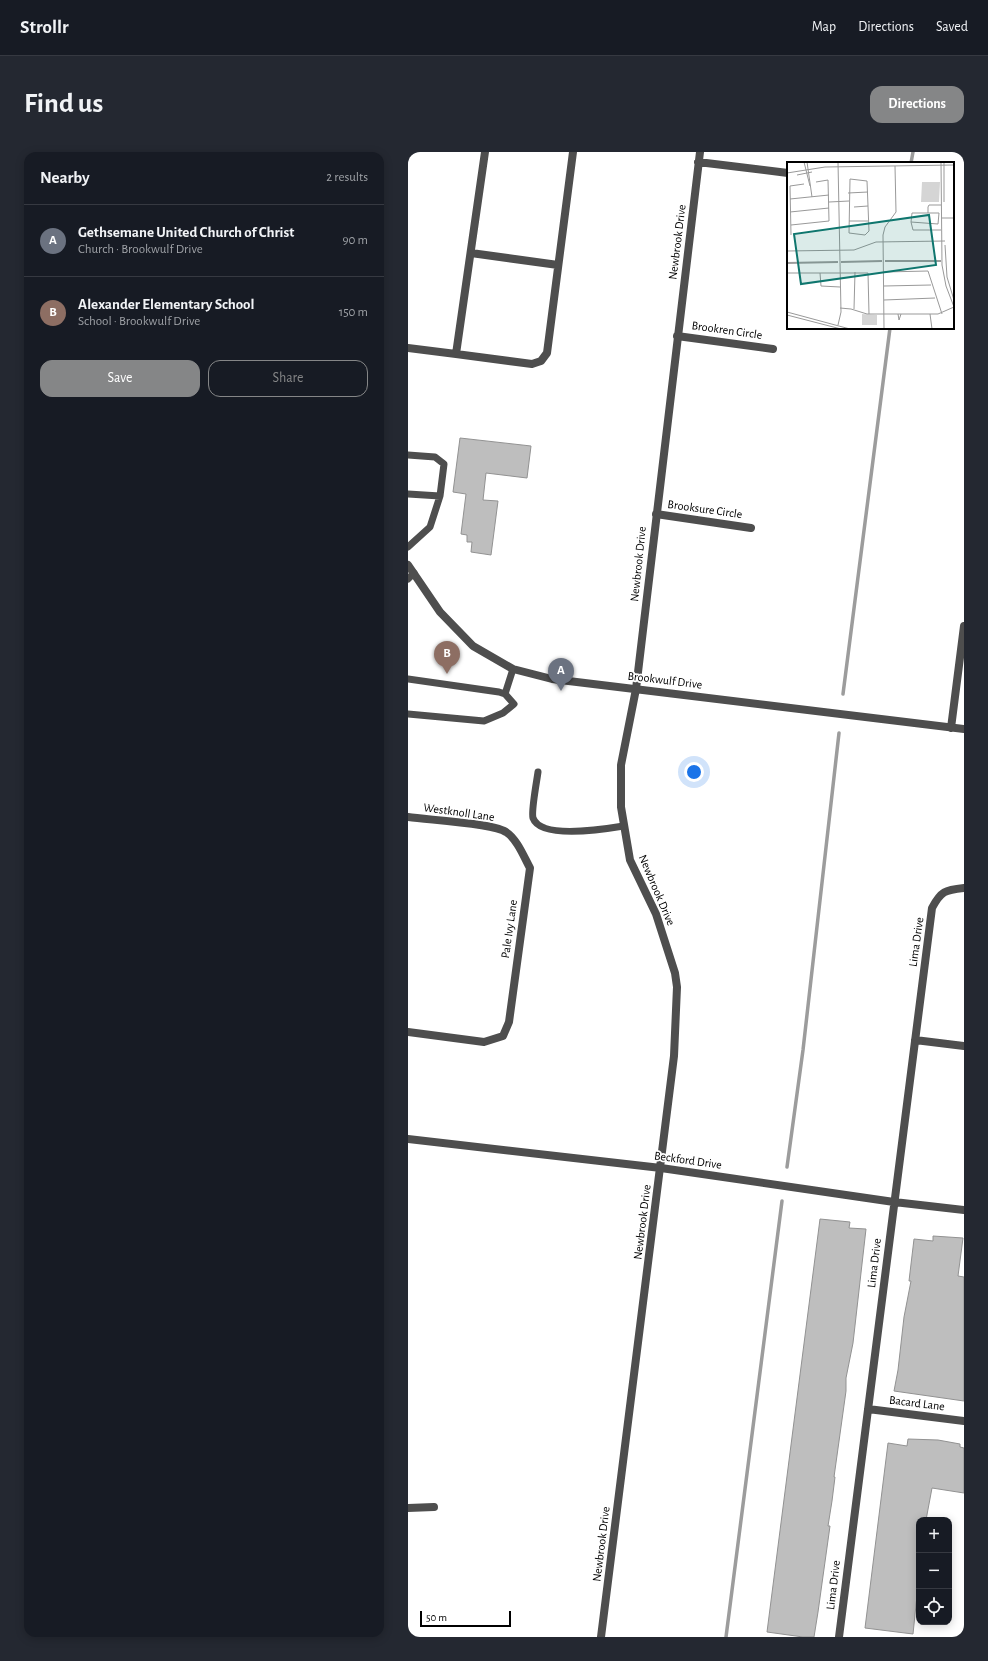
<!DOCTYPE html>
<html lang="en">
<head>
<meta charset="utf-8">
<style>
  :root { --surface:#171b24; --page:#242831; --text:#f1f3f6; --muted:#9ea1a6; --line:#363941; --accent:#858687 }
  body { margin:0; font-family:"Alegreya Sans",sans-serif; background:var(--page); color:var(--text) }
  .controls { position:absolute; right:12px; bottom:12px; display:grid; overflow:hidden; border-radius:8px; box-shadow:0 2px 10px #0003 }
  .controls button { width:36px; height:36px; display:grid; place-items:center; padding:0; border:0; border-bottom:1px solid var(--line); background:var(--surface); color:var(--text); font:20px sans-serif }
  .scale { position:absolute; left:12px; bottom:10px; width:91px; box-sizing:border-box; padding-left:4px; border:2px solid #000; border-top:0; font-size:11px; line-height:14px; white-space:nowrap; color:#000; -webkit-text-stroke:3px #fff; paint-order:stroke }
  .you { position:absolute; left:286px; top:620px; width:14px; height:14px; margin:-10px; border:3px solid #fff; border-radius:50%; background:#1a73e8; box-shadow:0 0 0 6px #1a73e833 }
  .badge { display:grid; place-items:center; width:26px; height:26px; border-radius:50%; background:var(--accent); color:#fff; font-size:13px; font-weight:700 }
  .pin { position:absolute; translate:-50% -33px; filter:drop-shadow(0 1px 2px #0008) }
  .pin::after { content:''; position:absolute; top:21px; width:14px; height:12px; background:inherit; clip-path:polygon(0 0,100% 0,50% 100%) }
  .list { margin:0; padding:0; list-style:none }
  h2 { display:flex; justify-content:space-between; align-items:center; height:52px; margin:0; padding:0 16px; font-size:17px }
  h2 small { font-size:13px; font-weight:400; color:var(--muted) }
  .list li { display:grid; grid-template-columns:26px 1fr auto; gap:12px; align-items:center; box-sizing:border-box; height:72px; padding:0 16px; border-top:1px solid var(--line) }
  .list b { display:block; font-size:15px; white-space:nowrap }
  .list p { margin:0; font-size:13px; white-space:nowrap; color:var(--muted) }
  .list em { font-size:13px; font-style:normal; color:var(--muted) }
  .actions { display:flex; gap:8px; padding:12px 16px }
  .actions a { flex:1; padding:9px 0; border:1px solid var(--accent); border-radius:12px; text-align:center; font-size:14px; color:var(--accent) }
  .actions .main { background:var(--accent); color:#fff }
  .icon { flex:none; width:22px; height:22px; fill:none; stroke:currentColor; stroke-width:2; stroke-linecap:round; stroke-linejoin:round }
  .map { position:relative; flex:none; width:556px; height:1485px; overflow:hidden; border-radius:12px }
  header { display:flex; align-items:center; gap:24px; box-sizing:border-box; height:56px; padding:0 20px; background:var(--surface); border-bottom:1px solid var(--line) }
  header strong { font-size:19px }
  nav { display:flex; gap:22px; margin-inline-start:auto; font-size:14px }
  .intro { display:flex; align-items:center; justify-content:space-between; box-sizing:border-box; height:96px; padding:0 24px }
  h1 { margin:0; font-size:28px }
  .button { padding:10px 18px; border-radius:12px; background:var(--accent); color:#fff; font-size:14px; font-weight:700 }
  main { display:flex; gap:24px; padding:0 24px }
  aside { flex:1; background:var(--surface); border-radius:12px; box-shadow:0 2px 10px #0003 }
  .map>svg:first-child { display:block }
</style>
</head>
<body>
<header>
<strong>Strollr</strong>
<nav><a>Map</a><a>Directions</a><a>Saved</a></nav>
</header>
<div class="intro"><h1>Find us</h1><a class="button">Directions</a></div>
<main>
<aside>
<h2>Nearby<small>2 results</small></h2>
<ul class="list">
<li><span class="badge" style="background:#6b7280">A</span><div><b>Gethsemane United Church of Christ</b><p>Church · Brookwulf Drive</p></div><em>90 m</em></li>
<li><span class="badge" style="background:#8d6e63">B</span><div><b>Alexander Elementary School</b><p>School · Brookwulf Drive</p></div><em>150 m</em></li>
</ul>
<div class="actions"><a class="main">Save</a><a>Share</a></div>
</aside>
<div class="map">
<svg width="556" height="1485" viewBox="0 0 556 1485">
  <rect width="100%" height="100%" fill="#fff"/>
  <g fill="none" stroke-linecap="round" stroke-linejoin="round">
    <path stroke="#9c9c9c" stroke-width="3.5" d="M503,11L505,0
      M435,542L482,176
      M379,1015L395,898L431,581
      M318,1485L374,1049"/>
  </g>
  <path fill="#bebebe" stroke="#929292" d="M52,286L123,294L119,326L78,321L75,348L90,349L83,403L63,400L64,390H59V383L53,382L58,342L45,340Z
    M412,1067L442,1070L441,1076L458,1077L445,1191L438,1226V1239L426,1325H427L424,1349L420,1374H422L410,1460L406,1485H395L359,1480Z
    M525,1084L555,1086L550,1124L556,1125V1249L486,1239L490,1218L496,1165L503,1129H501L506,1087L525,1089Z
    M500,1287L530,1288L552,1292V1295L556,1296V1341L524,1336L518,1368H511V1424L505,1482L457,1476L480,1291L499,1294Z"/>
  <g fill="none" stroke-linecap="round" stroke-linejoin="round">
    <path stroke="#4e4e4e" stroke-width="7" d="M0,303L27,305L36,312L32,344L0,342
      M0,395L22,375L32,344
      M0,427L6,421
      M0,527L91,540L97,542L106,552L95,561L76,569L0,562
      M97,542L105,517
      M130,620C129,628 123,659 125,666C133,688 198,677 216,674"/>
    <path stroke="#4e4e4e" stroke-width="8" d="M290,10L380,21
      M63,101L150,113
      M269,184L365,197
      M0,196L48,202L77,0
      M48,202L124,212L133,209L139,201L165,0
      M248,362L343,376
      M0,413L32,460L65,494L105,517L144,527L556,577
      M543,576L556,474
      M0,665C20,668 83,671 98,680C109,687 116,705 122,716L101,870L95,884L76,890L0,880
      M507,888L556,894
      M0,987L253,1016L486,1050L556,1058
      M460,1257L556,1269
      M0,1356L26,1355
      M193,1485L266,904L269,835L267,821L248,762L222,708L213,655V613L228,537L292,0
      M431,1485L524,756C533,739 537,738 556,736"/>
  </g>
  <g text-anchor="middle" stroke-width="3.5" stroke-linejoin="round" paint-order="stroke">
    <g font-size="12" fill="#000" stroke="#fff">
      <text transform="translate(269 90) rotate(-83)" y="4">Newbrook Drive</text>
      <text transform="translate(319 178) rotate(8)" y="4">Brookren Circle</text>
      <text transform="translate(297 357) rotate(8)" y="4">Brooksure Circle</text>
      <text transform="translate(230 412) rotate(-84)" y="4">Newbrook Drive</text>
      <text transform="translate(257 528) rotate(7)" y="4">Brookwulf Drive</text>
      <text transform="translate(51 660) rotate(8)" y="4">Westknoll Lane</text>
      <text transform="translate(249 738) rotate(67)" y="4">Newbrook Drive</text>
      <text transform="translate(101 777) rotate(-82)" y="4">Pale Ivy Lane</text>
      <text transform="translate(508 790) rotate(-82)" y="4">Lima Drive</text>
      <text transform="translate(280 1008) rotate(8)" y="4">Beckford Drive</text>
      <text transform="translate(234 1070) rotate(-83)" y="4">Newbrook Drive</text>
      <text transform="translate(466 1111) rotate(-83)" y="4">Lima Drive</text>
      <text transform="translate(509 1251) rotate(7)" y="4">Bacard Lane</text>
      <text transform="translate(193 1392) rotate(-83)" y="4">Newbrook Drive</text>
      <text transform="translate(425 1433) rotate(-83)" y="4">Lima Drive</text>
    </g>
  </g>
  <g transform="translate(379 10)">
    <rect width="167" height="167" fill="#fff"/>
    <path d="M135,20H153L152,40H134ZM75,152L90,153V163H75Z" fill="#d5d5d5"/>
    <path fill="none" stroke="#9c9c9c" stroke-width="2" d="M98,99H154M54,100L95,99M0,101L51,100"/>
    <path fill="none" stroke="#999" stroke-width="1" d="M1,0H14M17,0L23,24M20,0L25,35M154,0L155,103L159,124L167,145M157,0V40M0,11L38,5L167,3M10,13L25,10M63,17L80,19L82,69L78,73L62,71ZM61,31L81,30M3,37L42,33M42,40L62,39M67,45L81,44M3,50L42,46M141,51H125L124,60L151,62L152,51H141V45L142,43H154M154,56H167M62,59H81M124,60L126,68H154M4,63L42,59L41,18L29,20M4,73L3,24L17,22M158,83L160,115L167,138M0,89L67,88L89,80L158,79M97,110L141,109L155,152M0,111H81L82,152M33,111L34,124L53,125M97,124L144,123M97,138L148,136M53,146L64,147L80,152H151L167,145M67,147L68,110M0,150L63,167M111,152L112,158L114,152M143,152L145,167M0,153L54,167M51,163L54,150L51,0M97,167L96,73L98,65L109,50L108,4"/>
    <path fill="#0f766e" fill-opacity="0.15" stroke="#0f766e" stroke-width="2" d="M142,53L149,103L14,122L7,72Z"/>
    <rect width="167" height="167" fill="none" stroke="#000" stroke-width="2"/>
  </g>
</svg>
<div class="controls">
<button>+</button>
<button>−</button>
<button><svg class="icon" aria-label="locate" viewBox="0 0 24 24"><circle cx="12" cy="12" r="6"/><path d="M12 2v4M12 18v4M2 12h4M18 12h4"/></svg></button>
</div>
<div class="scale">50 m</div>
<div class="you"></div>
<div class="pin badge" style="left:153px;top:539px;background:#6b7280">A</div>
<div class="pin badge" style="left:39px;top:522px;background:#8d6e63">B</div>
</div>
</main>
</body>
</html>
